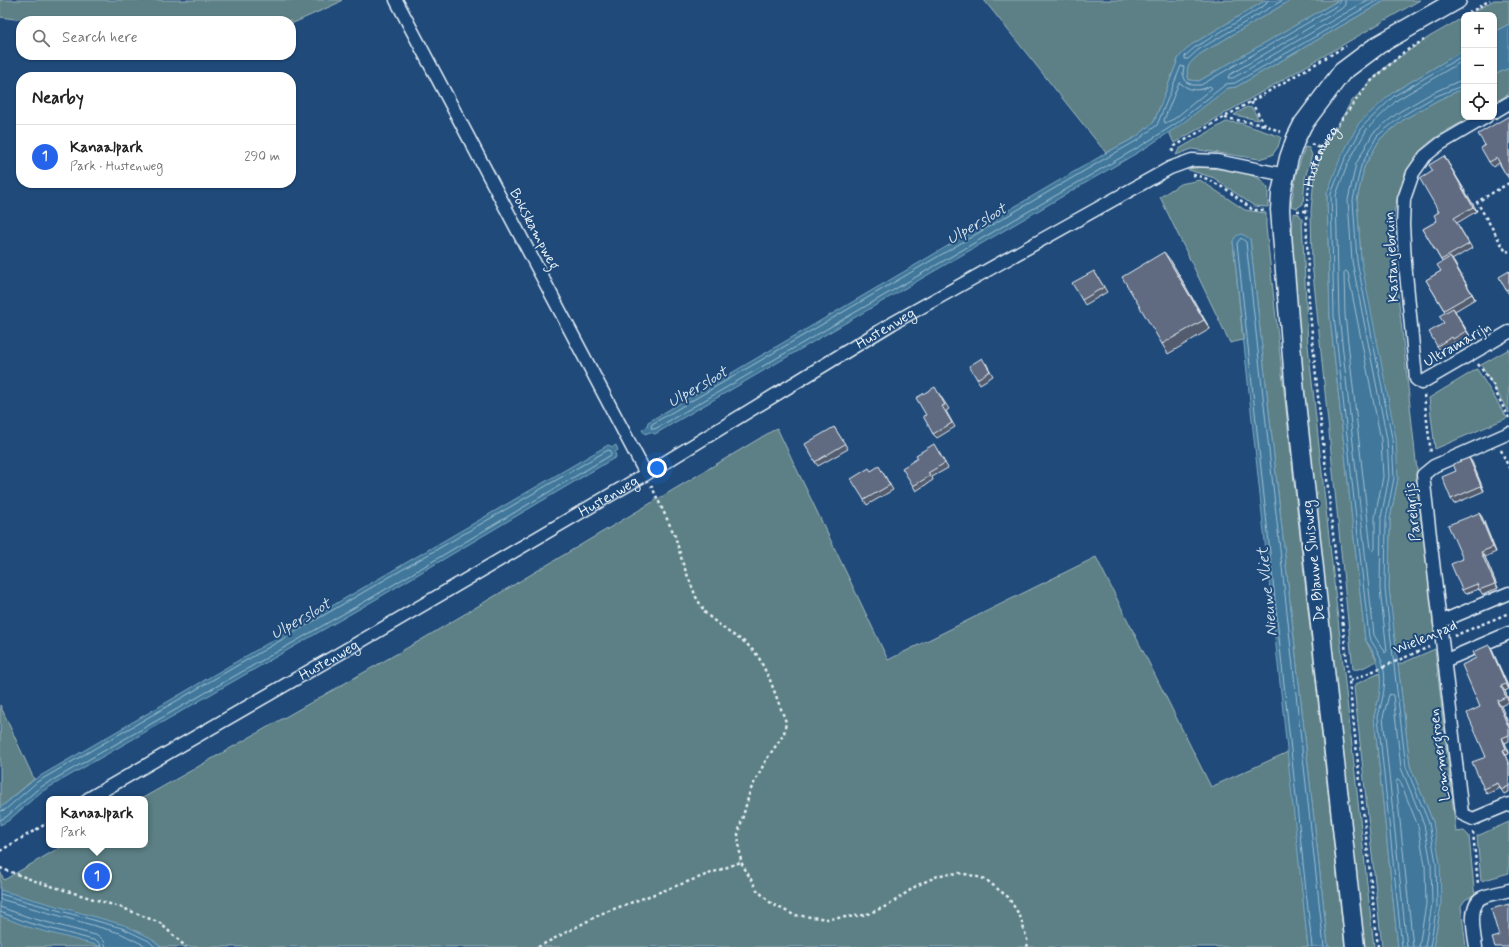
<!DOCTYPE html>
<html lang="en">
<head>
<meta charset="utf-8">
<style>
  :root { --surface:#fff; --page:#f2f2f2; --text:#222; --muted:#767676; --line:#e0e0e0; --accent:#2563eb }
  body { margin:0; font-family:Mynerve,sans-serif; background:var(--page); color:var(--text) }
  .controls { position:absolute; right:12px; top:12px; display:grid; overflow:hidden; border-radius:8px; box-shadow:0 1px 3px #0004 }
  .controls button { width:36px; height:36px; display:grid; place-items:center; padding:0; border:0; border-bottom:1px solid var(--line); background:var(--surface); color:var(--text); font:20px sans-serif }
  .you { position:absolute; left:657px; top:468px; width:14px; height:14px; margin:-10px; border:3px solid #fff; border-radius:50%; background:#1a73e8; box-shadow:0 0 0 6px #1a73e833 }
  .badge { display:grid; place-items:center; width:26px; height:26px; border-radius:50%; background:var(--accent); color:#fff; font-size:13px; font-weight:700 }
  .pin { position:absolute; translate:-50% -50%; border:2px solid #fff; box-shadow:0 1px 4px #0006 }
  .popup { position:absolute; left:46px; top:796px; width:102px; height:52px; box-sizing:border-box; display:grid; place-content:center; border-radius:8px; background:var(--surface); filter:drop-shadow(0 1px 3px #0005); font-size:13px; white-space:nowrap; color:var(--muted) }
  .popup b { font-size:15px; color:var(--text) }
  .popup::after { content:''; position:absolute; left:50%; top:100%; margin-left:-8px; border:8px solid transparent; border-top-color:var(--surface) }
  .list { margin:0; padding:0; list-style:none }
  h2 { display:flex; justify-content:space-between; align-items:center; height:52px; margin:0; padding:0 16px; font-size:17px }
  h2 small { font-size:13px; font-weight:400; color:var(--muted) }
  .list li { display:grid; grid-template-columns:26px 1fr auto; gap:12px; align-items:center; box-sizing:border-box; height:64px; padding:0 16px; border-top:1px solid var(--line) }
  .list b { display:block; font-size:15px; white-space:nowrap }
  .list p { margin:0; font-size:13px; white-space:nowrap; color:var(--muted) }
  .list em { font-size:13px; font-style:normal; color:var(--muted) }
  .icon { flex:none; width:22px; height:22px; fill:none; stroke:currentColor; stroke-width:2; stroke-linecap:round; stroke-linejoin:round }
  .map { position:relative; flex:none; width:1509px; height:947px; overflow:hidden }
  .search { position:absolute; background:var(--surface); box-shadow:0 1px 3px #0004; left:16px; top:16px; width:280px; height:44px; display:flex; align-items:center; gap:10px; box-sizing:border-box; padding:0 14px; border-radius:16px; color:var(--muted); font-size:15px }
  .panel { position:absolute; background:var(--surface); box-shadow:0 1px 3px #0004; left:16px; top:72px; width:280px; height:116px; border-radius:16px }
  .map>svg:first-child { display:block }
</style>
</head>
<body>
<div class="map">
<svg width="1509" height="947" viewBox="0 0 1509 947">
  <rect width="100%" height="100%" fill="#1f4a7a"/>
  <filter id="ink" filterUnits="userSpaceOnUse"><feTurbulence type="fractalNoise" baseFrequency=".025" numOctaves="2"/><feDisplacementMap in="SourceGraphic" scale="8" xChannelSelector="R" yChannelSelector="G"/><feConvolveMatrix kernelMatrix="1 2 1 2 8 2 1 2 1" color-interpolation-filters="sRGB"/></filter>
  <g filter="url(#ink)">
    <path fill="#5c8085" stroke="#a2b8be" d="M0,0H342L338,3L291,24V21H30L0,17Z
      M984,0H1266L1191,45L1179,57L1154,122L1136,137L1106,153Z
      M1291,0H1339L1199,81L1189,80C1184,65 1190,63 1200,54Z
      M1386,0H1420L1174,143L1169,132L1228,88L1236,87Z
      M1494,0H1509V24L1494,32V15H1468Z
      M1464,17V50L1392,93L1327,193L1330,316L1365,639L1377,661C1369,664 1361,671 1353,669L1350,641L1312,263L1311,211L1314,177L1323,150L1351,102L1385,67L1429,37Z
      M1509,68V94L1494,103V75Z
      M1464,88V117H1472C1455,126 1436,135 1422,149C1410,162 1400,187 1396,204C1393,215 1393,227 1392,238L1435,638L1396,652L1389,589L1390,519L1398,478L1361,260L1357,200L1364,167L1380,139L1403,120L1436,101Z
      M1247,107L1252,108L1259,120L1234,115Z
      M1226,122L1240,123L1281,137L1278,147L1272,155L1259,159L1192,149L1176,155L1179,149Z
      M1305,147L1309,148L1312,155L1305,178L1303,204L1297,208L1291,206L1296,174Z
      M1203,167L1246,173L1260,179L1268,188V207L1254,206L1214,178L1186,169Z
      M1200,180L1245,210L1266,213V227L1345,947H1328L1250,239L1233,241L1243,340L1230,343L1160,197L1180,184Z
      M1293,213L1299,214L1302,219L1308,345L1374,947H1363L1301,373L1292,241Z
      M1509,349V413L1481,365Z
      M1477,369L1507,418L1435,449L1429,398Z
      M777,428L888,660L1096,557L1211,787L1288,752L1308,947H0V871L4,880L64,845H145V799H141L421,640Z
      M1435,649L1456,832L1464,831L1469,836L1474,889L1475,894L1465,900L1461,906L1466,947H1433L1441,905L1433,822L1410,766L1398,665Z
      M1380,673L1381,689L1374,716L1398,947H1382L1354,687L1356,684Z
      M0,705L34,779L0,808Z
      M1509,822V873L1481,881L1477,836Z"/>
    <path fill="#3f779a" stroke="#83a8c0" d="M1266,0H1291L1200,54C1190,63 1184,66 1189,80L1199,81L1339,0H1386L1236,87L1228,88L1179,126L1142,150L655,434L650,432L645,434L642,430L647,427L648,422L1106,153L1136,137L1154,122L1179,57L1191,45Z
      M1509,24V68L1494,75V32Z
      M1464,50V88L1436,101L1403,120L1380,139L1364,167L1357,200L1361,260L1396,438L1398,478L1390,519L1389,589L1410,766L1433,822L1440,863L1441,905L1433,947H1398L1374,716C1380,697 1384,677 1376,658C1374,651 1369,645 1365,639L1330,316L1327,193L1340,159L1359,123L1392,93Z
      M1241,234L1246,236L1250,239L1328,947H1308L1233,241L1236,236Z
      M608,445L613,447L616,445L618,450L615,452L616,457L373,601L41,792L8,821L0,825V808L35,779Z
      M0,890L124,925L151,938L161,947H103L28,927L0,916Z"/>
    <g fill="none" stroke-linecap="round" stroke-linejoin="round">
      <path stroke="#a4c0d2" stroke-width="1" d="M1268,0L1265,5L1194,48L1185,56V59H1188L1198,50L1283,0
        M1340,0L1338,5L1201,85H1193L1186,82L1183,74L1184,67L1181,66L1157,125L1138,140L1108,157L652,424L651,428L655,429L1139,147L1177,123L1226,84L1235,83L1378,0
        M1345,0V5L1341,9L1229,75L1228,78H1233L1368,0
        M1464,60L1397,100L1367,129L1348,163L1336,195L1339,315L1374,635L1385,653L1387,651L1380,589L1381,518L1389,477L1387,439L1352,261L1348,200L1356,164L1373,133L1399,112L1432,93L1459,81L1464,80
        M1180,83C1190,91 1198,92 1210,86L1212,88L1174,119L1165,123L1164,120L1178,85Z
        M1346,271L1348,273L1381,440L1383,477L1375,517V549L1373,551L1371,549L1345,315L1344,273Z
        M0,811L5,810L37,782L608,450L611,451V455L371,598L39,788L6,817L0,820
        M0,894L122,928L149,941L155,947
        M0,899L120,933L148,947
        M0,907L31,918L99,936L104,941L106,947
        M0,912L29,923L97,941L100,943L101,947
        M1312,947L1237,243L1241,238L1246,242L1324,947
        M1402,947L1378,717C1383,697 1389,676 1380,656C1377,649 1372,643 1369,637L1334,316L1331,194L1344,161L1363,126L1394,96L1464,55
        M1407,947L1383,717L1389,695L1390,694L1393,695L1401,768L1424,824L1431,864L1432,904L1425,947
        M1413,947L1396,782L1398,779L1400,781L1418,826L1425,865L1426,904L1419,947
        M1430,947L1437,905L1436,863L1429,823L1406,767L1385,589L1386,519L1394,478L1392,438L1357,261L1353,200L1361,166L1377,136L1402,116L1434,97L1464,85"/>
      <defs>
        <g id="street">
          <path d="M396,0L646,474"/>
          <path d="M1494,112L1509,103"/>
          <path d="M1486,117L1440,144L1425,156L1413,173L1404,199L1403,224L1405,262L1416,379L1421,383L1509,332"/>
          <path d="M1509,433L1434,466L1423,475L1462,814L1473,819L1509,804"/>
          <path d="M1440,622L1509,593"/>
          <path d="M1444,661L1509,633"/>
          <path id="s2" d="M88,799L363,640L646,474L893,323L1170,168L1192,160L1217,161L1285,175"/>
          <path d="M1476,947C1474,935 1468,906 1481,898C1489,894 1500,893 1509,890"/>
        </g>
        <path id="secondary" d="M1355,947L1295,393L1280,210L1281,193L1289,158L1296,138L1303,124L1342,72L1378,45L1457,0"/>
      </defs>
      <use href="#street" stroke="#e8f1f8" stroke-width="15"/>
      <use href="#secondary" stroke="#e8f1f8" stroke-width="21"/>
      <g stroke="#e8f1f8" stroke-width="2.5" stroke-dasharray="3 3" stroke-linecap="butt">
        <path d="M1469,13L1490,0"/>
        <path d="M1251,102L1265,125L1281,132"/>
        <path d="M1225,118L1265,125"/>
        <path d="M1311,144L1320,148"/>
        <path d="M1172,152L1175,146L1346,46"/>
        <path d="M1193,175L1203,177L1226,189L1253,210H1264"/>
        <path d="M1509,183L1477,202L1506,252L1509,251"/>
        <path d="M1297,211H1306"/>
        <path d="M1478,364L1494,386L1498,397L1509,418"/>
        <path d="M1424,395L1431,454"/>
        <path d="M1501,450L1509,468"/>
        <path d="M651,485L675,536L683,564L696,597L706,614L727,631L746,643L758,656L770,680L786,722L784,734L766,760L750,791L738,834L741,862L757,890L772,904L794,915L828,919L865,915L889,905L916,886L940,875L959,873L970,875L985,879L1008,897L1020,916L1028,943L1027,947"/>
        <path d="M1454,636L1509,613"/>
        <path d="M1350,681L1429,647"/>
        <path d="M1473,832L1478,884"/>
        <path d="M0,851L49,822"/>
        <path d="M0,868L38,882L123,908L160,923L186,947"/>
        <path d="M538,947L603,913L741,862"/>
        <path id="s1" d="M1378,947L1317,387L1309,301L1306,211L1310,177L1320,148L1369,83L1404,52L1424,40"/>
      </g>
      <use href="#street" stroke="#1f4a7a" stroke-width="12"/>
      <use href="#secondary" stroke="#1f4a7a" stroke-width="18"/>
    </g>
    <path fill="#535c6e" stroke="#e8f1f8" d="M1509,116V179L1499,163L1493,167L1489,162L1485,145Z
      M1444,156L1477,211L1457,223L1472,248L1452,260L1475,299L1455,311L1470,336L1456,344L1455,342L1440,350L1437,346L1444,323L1445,312L1426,280L1441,271L1442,262L1423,229L1437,221Z
      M1171,261L1210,329L1168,354L1162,344Z
      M1094,271L1107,292L1085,305L1082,300Z
      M1509,271V294L1506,290Z
      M986,363L993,376L980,384L977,379Z
      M938,392L949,409L946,411L955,427L937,438L933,434L926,415Z
      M834,427L848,449L818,466L815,462Z
      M937,449L948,468L932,477L933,480L916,491L913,486Z
      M1469,458L1472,462L1484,491L1454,504L1451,499L1456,471Z
      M871,471H882L893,490L867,505L864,500Z
      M1479,513L1482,517L1496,552L1485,557L1498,588L1483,595L1479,589L1465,594L1462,590L1463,559Z
      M1492,650L1509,688V689L1505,691L1509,702L1501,706L1509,725V741L1505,743L1509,752V754L1506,755L1509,762V792L1504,794L1500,788L1487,794L1484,789L1486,757L1480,707L1476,658Z"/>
    <path fill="#434b5a" stroke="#e8f1f8" d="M1444,156L1477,211L1473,207Z
      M1164,252L1171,261L1210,329L1204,320Z
      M1450,257L1454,262L1475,299L1472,294Z
      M1453,308L1456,313L1470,336L1466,331Z
      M1469,458L1472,462L1484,491L1481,486Z
      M1479,513L1482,517L1496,552L1493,547Z
      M1481,552L1485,557L1498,588L1495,584Z
      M1489,645L1492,650L1509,689L1506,684Z
      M1501,686L1505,691L1509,701L1506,697Z
      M1497,701L1501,706L1509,725V728Z
      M1502,738L1505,743L1509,753L1506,749Z
      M1503,750L1506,755L1509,762V765Z"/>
    <path fill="#606b80" stroke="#e8f1f8" d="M1509,116V174L1506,175L1497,158L1489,162L1481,148L1485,145L1478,134Z
      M1444,156L1473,207L1454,218L1469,244L1441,260L1423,229L1437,221L1434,215L1439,212L1420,179L1433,171L1429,165Z
      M1164,252L1204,320L1162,344L1122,277Z
      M1450,257L1472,294L1444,310L1426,280L1441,271L1437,265Z
      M1094,271L1104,287L1082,300L1072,283Z
      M1509,271V289L1506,290L1499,277Z
      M1453,308L1466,331L1453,339L1452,337L1437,346L1429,332L1444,323L1439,316Z
      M982,358L990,371L977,379L969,366Z
      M935,387L945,405L942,406L952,423L933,434L923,416L926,415L916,398Z
      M834,427L845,444L815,462L805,444Z
      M934,444L945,463L928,473L930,476L913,486L902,468L918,458L916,455Z
      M1469,458L1481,486L1451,499L1442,477L1456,471L1453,464Z
      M879,466L890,485L864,500L851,479L869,468L871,471Z
      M1479,513L1493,547L1481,552L1495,584L1479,590L1477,584L1462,590L1451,564L1463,559L1448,525Z
      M1489,645L1506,684L1501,686L1506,697L1497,701L1509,728V735L1502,738L1506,749L1503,750L1509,765V786L1501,790L1498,783L1484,789L1472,762L1486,757L1467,713L1480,707L1462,665L1476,658L1473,652Z
      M1509,904V947H1495L1492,938L1499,936L1491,909Z"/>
  </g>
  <g text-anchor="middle" stroke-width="4" stroke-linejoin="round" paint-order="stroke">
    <g font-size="15" fill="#e8f1f8" stroke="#1f4a7a">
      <text dy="5" stroke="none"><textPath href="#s1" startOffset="797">Hustenweg</textPath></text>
      <text transform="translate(535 229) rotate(62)" y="5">Bokskampweg</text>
      <text transform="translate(1391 257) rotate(-93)" y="5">Kastanjebruin</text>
      <text dy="5" stroke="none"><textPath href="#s2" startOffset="926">Hustenweg</textPath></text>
      <text transform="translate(1457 344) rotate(-30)" y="5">Ultramarijn</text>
      <text dy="5" stroke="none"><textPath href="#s2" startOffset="602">Hustenweg</textPath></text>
      <text transform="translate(1412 512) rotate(-96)" y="5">Parelgrijs</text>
      <text transform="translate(1313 561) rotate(-96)" y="5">De Blauwe Sluisweg</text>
      <text transform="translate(1425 637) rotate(-23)" y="5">Wielenpad</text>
      <text dy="5" stroke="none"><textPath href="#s2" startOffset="278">Hustenweg</textPath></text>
      <text transform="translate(1439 755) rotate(-97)" y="5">Lommergroen</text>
    </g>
    <g font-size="16" font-style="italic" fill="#cfdfea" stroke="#1f4a7a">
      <text transform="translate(976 223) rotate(-30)" y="6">Ulpersloot</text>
      <text transform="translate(697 386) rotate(-30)" y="6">Ulpersloot</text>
      <text transform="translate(1266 592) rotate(-96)" y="6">Nieuwe Vliet</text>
      <text transform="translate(300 618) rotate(-30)" y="6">Ulpersloot</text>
    </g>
  </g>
</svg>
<div class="controls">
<button>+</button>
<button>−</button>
<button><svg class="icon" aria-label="locate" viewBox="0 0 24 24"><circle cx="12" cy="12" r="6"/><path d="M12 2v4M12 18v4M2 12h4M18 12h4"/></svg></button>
</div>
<div class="you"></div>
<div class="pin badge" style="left:97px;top:876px">1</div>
<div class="popup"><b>Kanaalpark</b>Park</div>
<div class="search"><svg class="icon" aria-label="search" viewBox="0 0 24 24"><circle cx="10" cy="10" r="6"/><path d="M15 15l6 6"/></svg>Search here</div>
<section class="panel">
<h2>Nearby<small></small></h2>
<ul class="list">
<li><span class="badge">1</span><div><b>Kanaalpark</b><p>Park · Hustenweg</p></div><em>290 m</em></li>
</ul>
</section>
</div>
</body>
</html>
